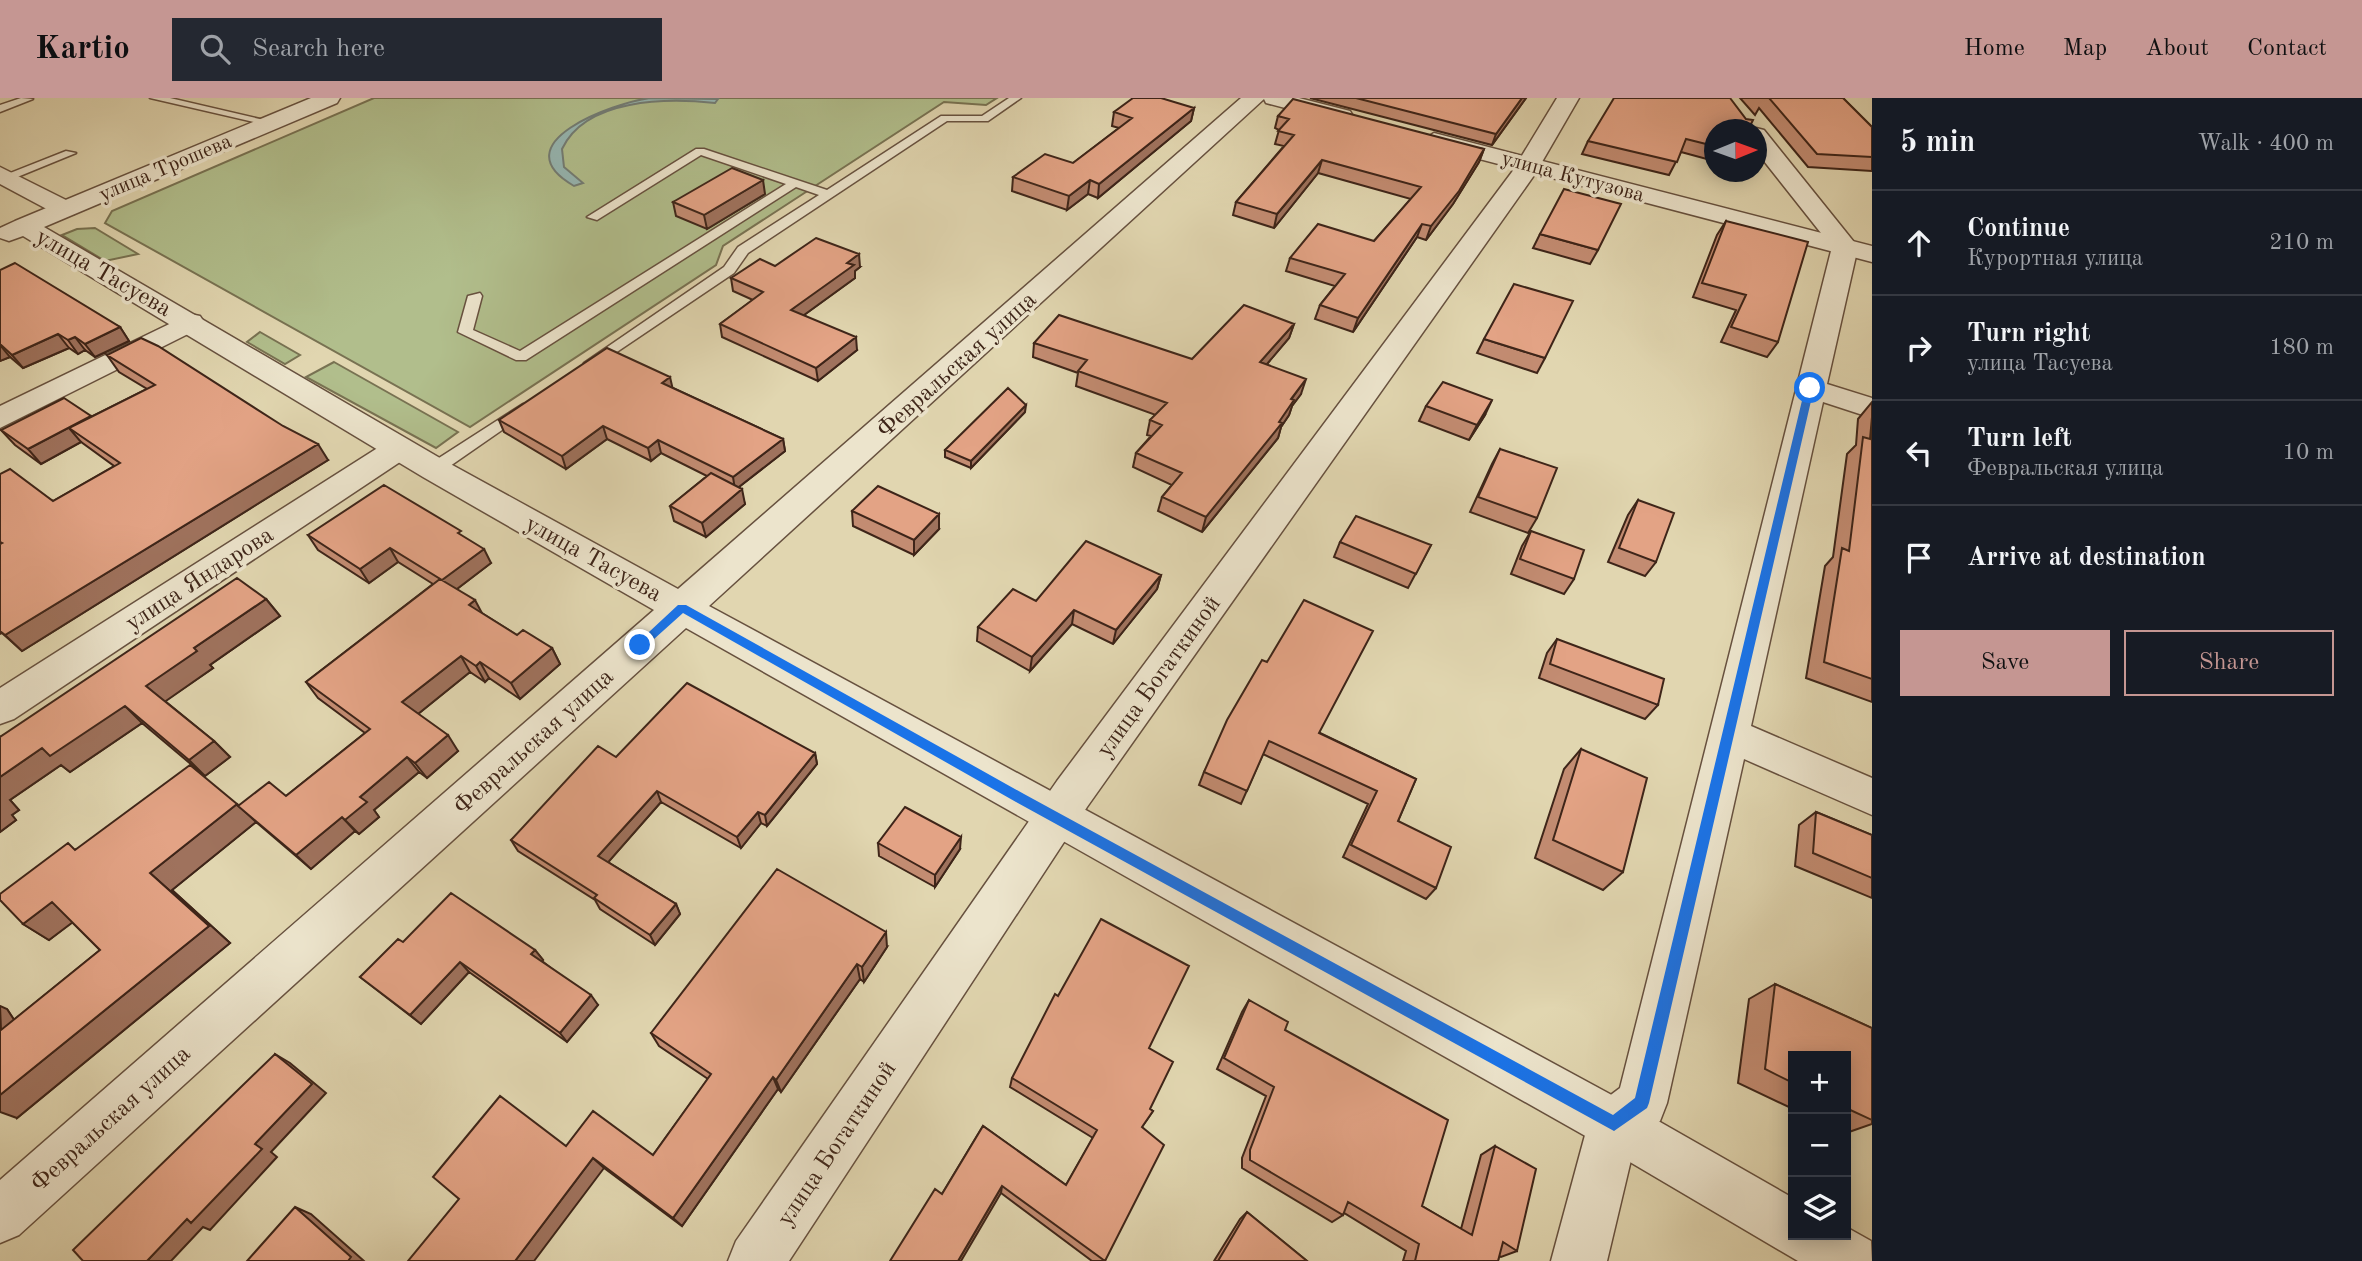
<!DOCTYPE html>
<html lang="en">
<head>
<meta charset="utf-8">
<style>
  :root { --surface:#171b24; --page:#242831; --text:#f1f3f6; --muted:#9ea1a6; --line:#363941; --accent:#c59692 }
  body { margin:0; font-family:"Old Standard TT",serif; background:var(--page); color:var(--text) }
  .controls { position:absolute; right:21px; bottom:21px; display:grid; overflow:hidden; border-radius:0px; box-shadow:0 4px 18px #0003 }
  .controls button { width:63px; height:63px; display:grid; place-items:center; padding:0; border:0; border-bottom:2px solid var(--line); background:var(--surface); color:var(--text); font:35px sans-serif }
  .compass { position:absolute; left:1704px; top:21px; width:63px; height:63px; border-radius:50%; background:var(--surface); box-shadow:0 4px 18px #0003; rotate:89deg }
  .stop { position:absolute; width:21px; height:21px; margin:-16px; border:5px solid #1a73e8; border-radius:50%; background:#fff }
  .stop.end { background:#1a73e8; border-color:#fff; box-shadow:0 2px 7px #0008 }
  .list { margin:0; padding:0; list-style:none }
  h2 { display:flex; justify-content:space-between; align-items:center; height:91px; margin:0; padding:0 28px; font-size:30px }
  h2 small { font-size:23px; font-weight:400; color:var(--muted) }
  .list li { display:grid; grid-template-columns:46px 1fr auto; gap:21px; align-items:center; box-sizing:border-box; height:105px; padding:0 28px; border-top:2px solid var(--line) }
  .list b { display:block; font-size:26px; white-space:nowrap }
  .list p { margin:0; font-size:23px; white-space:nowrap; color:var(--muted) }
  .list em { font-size:23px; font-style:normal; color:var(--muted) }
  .actions { display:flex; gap:14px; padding:21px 28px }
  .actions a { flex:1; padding:16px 0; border:2px solid var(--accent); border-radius:0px; text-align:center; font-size:24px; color:var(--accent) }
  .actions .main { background:var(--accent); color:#111 }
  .icon { flex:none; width:38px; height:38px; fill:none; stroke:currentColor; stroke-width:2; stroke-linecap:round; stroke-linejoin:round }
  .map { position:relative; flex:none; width:1872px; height:1163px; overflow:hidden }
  header { display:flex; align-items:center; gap:42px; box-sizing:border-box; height:98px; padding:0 35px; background:var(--accent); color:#111 }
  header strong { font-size:33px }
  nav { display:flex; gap:38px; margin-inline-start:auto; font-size:24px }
  .search { width:490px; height:63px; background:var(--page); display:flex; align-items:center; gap:18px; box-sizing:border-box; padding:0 24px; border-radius:0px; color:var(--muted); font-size:26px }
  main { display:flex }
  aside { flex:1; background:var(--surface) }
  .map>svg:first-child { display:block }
</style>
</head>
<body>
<header>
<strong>Kartio</strong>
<div class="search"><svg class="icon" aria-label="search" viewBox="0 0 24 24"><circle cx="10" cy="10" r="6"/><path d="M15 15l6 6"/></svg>Search here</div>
<nav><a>Home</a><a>Map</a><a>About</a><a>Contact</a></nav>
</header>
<main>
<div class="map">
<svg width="1872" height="1163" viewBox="0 0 1872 1163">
  <rect width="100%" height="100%" fill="#e1d6b0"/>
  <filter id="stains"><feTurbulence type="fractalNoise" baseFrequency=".00286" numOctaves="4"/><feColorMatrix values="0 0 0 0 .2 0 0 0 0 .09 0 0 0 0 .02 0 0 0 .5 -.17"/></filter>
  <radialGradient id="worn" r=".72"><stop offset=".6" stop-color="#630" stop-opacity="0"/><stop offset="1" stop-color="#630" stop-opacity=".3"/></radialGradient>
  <path fill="#b1be8c" stroke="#787252" stroke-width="2" d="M374,0H997L986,7L944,4L723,148L716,167L470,329L105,125L112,113Z
    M95,130L138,156L105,163L62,137L77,131Z
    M260,234L300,257L285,266L247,244Z
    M334,264L458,334L436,350L306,279Z"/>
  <path fill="#96b7b3" stroke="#737d75" stroke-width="2" d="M650,0L718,1L715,5C667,0 586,0 562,51L564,69L583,85L574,88C499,45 614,5 650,0Z"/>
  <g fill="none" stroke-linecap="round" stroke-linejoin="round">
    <defs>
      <path id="service" d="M21,0L33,1L0,14V7Z
        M150,0H170L277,25L271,28Z
        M1009,0H1021L988,23H947L748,155L734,175L596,268H586L584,265L724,169L738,149L819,97L796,89L526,262H516L458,234L468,198L480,195L482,198L473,232L520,253L786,86L701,57L597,122L587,119L696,51H704L827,92L941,18H982Z
        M66,53L76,55L10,82L0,79Z
        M523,306L528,308V314L440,375H428V367Z"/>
      <path id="minor" d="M1557,0H1579L1535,76L1087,709L789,1163H728L736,1143L1057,683L1512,74Z
        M1756,30L1764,32L1858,149L1827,286L1872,300V320L1823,304L1751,628L1872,680V717L1744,661L1667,1005L1660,1023L1636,1041L1607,1163H1551L1588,1026L1596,1008L1620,990L1832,149L1756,53V32H1751Z
        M0,69L74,106L77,111L74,116H56L0,86Z
        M190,216L200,218L204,224L200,230L0,330V308Z
        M398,341L409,344L414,351L409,358L14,621L0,626V590L387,344Z"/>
      <path id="tertiary" d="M311,0H340L337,5L44,129L445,363L678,491L1241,0H1299L1350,13L1353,18L1350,23L1342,25L1266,5L1264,1L709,508L1632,1008L1793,1100V1137H1846V1129L1871,1143L1872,1163H1798L1596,1044L686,530L19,1137L0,1145V1082L654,512L423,379L23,138L9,143L0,140V130L15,123Z
        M1434,35L1872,148V164L1426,47L1423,42Z"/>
    </defs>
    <use href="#service" stroke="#67513f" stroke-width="3"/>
    <use href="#minor" stroke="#67513f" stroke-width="3"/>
    <use href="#tertiary" stroke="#67513f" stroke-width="3"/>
    <use href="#service" fill="#ece4cc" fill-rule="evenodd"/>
    <use href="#minor" fill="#ece4cc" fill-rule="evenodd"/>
    <use href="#tertiary" fill="#ece4cc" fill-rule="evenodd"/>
  </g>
  <path fill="#c38c72" stroke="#3e2519" stroke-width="2" d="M1310,0H1526L1492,47Z
    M1740,0H1843L1872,29V73L1808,69L1759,10L1755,17Z
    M1194,10L1191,23L1098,100L1088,96L1067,112L1012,93L1013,79L1073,65L1119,30L1112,28L1114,14Z
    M1278,18L1484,51L1479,64L1453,106L1426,142L1417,139L1353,234L1315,221L1320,207L1335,188L1286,173L1290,160L1374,143L1411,101L1318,75L1274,130L1233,117L1236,104L1284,48L1275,46L1279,32L1275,30Z
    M1714,32V63L1681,54L1669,77L1582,56L1588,43Z
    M765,96L707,131L676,118L673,104Z
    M1726,123L1778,244L1767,259L1721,244L1736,212L1693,199L1717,137Z
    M1540,136L1598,152L1590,166L1533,150Z
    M775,168L860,169L855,173V180L804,217L857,252L818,283L722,239L720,226L753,202L733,193L731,180Z
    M0,172L120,229L129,243L95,259L85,252L78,256L69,250L23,270L10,259L0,263Z
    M1294,226L1289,240L1266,267L1301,296L1292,308L1289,317L1281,329L1278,340L1202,434L1158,413L1162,399L1172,387L1133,369L1136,355L1151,338L1147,337L1150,322L1156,317L1076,288L1078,275L1033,259L1034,245L1192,261Z
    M1484,241L1545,260L1537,275L1477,255Z
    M107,257L328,362L22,553L2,535L0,536V376L53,403L114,368L81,344L41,366L15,347L1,332L91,319L147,291L119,274Z
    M673,290L783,341L785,353L739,389L745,406L706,439L674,423L670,408L707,378L661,355L651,363L607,341L566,371L504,334L499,322Z
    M1872,304V604L1806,580L1825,468L1833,459L1847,356L1856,347L1858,321Z
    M1426,308L1485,317L1469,342L1419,323Z
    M1025,314L971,370L945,359V352Z
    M1500,351L1537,420L1528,435L1470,414L1492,366Z
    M1638,402L1656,464L1645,478L1608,464L1628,417Z
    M852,413L939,431L914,457L853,428Z
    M1531,433L1574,481L1564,496L1511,476L1522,448Z
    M308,437L463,439L491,465L457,491L482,515L517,537L552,550L560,566L520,601L489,580L485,584L470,574L418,616L458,653L427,680L419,674L374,712L379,719L359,736L355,733L311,771L256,724L172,792L230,845L17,1020L7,911L14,922L100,852L72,824L49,842L23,826L76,751L239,708L286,698L365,635L318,600L306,584L433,486L398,464L369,485L318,452Z
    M1340,444L1431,447L1408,490L1334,459Z
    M1161,477L1157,491L1113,546L1072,526L1030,573L977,543L978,529L1036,503Z
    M266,501L280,518L210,567L213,570L165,603L214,643L230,659L205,678L142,625L70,674L61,667L10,702L19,712L12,717L16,722L0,734V639Z
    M1557,541L1658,607L1645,621L1539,580L1547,555Z
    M1267,564L1320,635L1416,681L1398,723L1436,790L1426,801L1343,759L1368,706L1263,656L1241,706L1199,687L1204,674Z
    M1581,651L1623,774L1603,792L1535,760L1564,671Z
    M815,655L817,666L767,728L761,725L741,750L661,704L608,764L676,806L680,816L655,847L600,811L595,802L518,753L511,742L616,659Z
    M1816,714L1872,737V800L1795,768L1799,727Z
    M878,745L960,751L935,789L879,758Z
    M403,844L535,852L543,862L542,863L598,907L567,944L469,874L421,926L360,879Z
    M887,849L864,884L860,881L781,994L778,991L682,1128L604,1070L566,1048L653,1057L708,981L659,948L651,935Z
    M1775,886L1872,930V1026L1846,1035V958H1793V1011L1738,985L1749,901Z
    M1249,902L1285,932L1422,1108L1461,1131L1481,1057L1495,1048L1517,1153L1501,1159L1499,1158L1498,1163H1403L1406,1153L1344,1115L1343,1117L1332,1124L1242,1070V1060L1266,998L1217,971L1242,914Z
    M1149,950L1150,1011L1153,1013L1142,1029L1105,1163H1092L1001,1095L942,1096L983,1028L1066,1087L1093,1040L1010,989L1012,980Z
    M1247,1114L1307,1163H1214L1240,1121Z"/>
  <path fill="#9f725d" stroke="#3e2519" stroke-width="2" d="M1522,0H1526L1492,47L1496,36Z
    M1194,10L1191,23L1098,100L1099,86Z
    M1484,51L1479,64L1453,106L1426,142L1431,128Z
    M1322,62L1318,75L1274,130L1277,116Z
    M763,82L765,96L707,131L704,117Z
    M1090,82L1088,96L1067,112L1069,98Z
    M1422,126L1417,139L1353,234L1358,220Z
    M859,156L860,169L855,173V180L793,225L791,212L847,165Z
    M1294,226L1289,240L1256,279L1260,264Z
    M120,229L129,243L95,259L85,246Z
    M58,236L69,250L23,270L12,257Z
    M75,239L85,252L78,256L68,242Z
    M856,239L857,252L818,283L816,270Z
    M0,247L10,259L0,263Z
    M670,279L673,292L662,285Z
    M1306,281L1301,296L1292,308L1289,317L1281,329L1278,340L1202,434L1206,419Z
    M1492,302L1485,317L1469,342L1477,327Z
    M1026,307L1025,314L971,370V363Z
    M91,318L102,333L69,330L81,344L41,366L28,351Z
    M603,328L607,341L566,371L562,358Z
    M783,341L785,353L735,392L733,379Z
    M658,342L661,355L651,363L648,350Z
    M318,346L328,362L22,553L5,537Z
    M742,391L745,406L706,439L702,425Z
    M939,416V431L914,457V442Z
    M390,450L398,464L369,485L360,471Z
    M484,451L491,465L449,497L441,482Z
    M1161,477L1157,491L1113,546L1116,532Z
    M266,501L280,518L210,567L213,570L163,605L146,588L194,550Z
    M475,502L484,519L469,507Z
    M1074,512L1072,526L1030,573L1032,559Z
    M552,550L560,566L520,601L511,585Z
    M461,558L470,574L413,620L402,604Z
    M480,564L489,580L485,584L476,568Z
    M125,608L142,625L70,674L61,667L10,702L19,712L12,717L16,722L0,734V679L42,650Z
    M448,637L458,653L427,680L415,665Z
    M214,643L230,659L205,678L189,662Z
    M815,655L817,666L767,728L765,717Z
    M407,659L419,674L374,712L379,719L359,736L345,722L360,699Z
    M657,693L661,704L604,769L598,758Z
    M237,706L256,724L172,792L230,845L17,1020L0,1014V997L209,828L150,775Z
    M758,714L761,725L741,750L737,739Z
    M342,719L355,733L311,771L296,757Z
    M961,739L960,751L935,789V777Z
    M52,804L77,821L49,842L23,826Z
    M676,806L680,816L655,847L650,837Z
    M886,834L887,849L864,884L862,869Z
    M535,852L543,862L539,866L531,856Z
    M460,864L469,874L421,926L410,917Z
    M857,866L860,881L781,994L776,982Z
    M591,897L598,907L567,944L560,935Z
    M0,908L7,911L30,946L1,932Z
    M275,956L290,965L326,995L271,1054L277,1059L210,1132L203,1129L171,1163H147L255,1046Z
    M773,979L778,991L682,1128L673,1120Z
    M593,1060L604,1070L534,1163H515Z
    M1002,1088L1001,1095L961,1163H958Z
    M295,1109L311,1116L364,1163H348Z"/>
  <path fill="#e3a385" stroke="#3e2519" stroke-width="2" d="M1133,0H1161L1194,10L1099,86L1090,82L1069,98L1013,79L1045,56L1073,65L1132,20L1114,14Z
    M1356,0H1522L1496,36Z
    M1614,0H1730L1746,21L1753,22L1748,32H1714V48L1686,41L1677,64L1588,43Z
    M1769,0H1843L1872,29V59L1817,56Z
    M1293,1L1484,51L1459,93L1431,128L1422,126L1358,220L1320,207L1345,176L1290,160L1318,126L1374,143L1421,89L1322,62L1277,116L1236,104L1294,37L1278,33L1289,21L1278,18Z
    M732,70L763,82L704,117L673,104Z
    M1564,91L1621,106L1598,152L1540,136Z
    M1726,123L1808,144L1778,244L1731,229L1746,197L1702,185Z
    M816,140L859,156L847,165L854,167L791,212L856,239L816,270L720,226L763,194L731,180L760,161L775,168Z
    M15,165L120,229L85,246L75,239L68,242L58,236L12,257L0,246V172Z
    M1514,186L1573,203L1545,260L1484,241Z
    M1244,207L1294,226L1260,264L1306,281L1291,301L1294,302L1279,324L1282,325L1206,419L1162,399L1182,375L1136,355L1162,327L1150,322L1167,305L1078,273L1087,262L1034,245L1059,217L1192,261Z
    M141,240L158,248L283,328L318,346L5,537L0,533V446L2,445L0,444V376L10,371L53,403L120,365L69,330L155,287L107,257Z
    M607,250L670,279L662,285L783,341L733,379L658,342L648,350L603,328L562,358L499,322Z
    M1443,284L1492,302L1477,327L1426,308Z
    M1008,290L1026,307L971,363L945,352Z
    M64,300L91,318L28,351L1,332Z
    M1872,319V581L1824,564L1842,450L1849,453L1863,339L1870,341Z
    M1500,351L1557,370L1537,420L1478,399Z
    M711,375L742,391L702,425L670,408Z
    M384,387L461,433L458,435L484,451L442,482L390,450L360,471L308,437Z
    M878,388L939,416L914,442L852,413Z
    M1638,402L1674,415L1656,464L1619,450Z
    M1356,418L1431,447L1416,476L1340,444Z
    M1531,433L1584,452L1574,481L1520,461Z
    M1086,443L1161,477L1116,532L1074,512L1032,559L978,529L1013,491L1036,503Z
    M237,480L266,501L194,550L197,553L146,588L214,643L189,662L125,608L50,658L42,650L0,679V639Z
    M440,481L475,502L469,507L517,537L523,532L552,550L511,585L480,564L476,568L461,558L402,604L448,637L415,665L407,659L360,699L367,704L345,722L342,719L296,757L238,708L269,684L286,698L370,631L306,584Z
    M1304,502L1373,533L1319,635L1416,681L1398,723L1451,749L1436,790L1351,747L1377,693L1269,643L1247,693L1204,674L1227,622L1262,562L1267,564Z
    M1557,541L1664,581L1658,607L1550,566Z
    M687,585L815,655L765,717L758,714L737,739L657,693L598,758L676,806L650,837L594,800L597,797L511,742L598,648L616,659Z
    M1581,651L1647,680L1623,774L1553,742Z
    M190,667L237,706L150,775L209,828L0,997V931L1,932L100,852L52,804L23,826L0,802V796L68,745L75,752Z
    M905,709L961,739L935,777L878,745Z
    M1816,714L1872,737V780L1813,755Z
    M777,771L886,834L862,869L857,866L776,982L773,979L673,1120L593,1060L515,1163H408L459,1101L433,1079L500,998L566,1048L593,1013L653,1057L711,976L651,935Z
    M451,795L535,852L531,856L591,897L560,935L460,864L410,917L360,879L398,841L403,844Z
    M1101,821L1189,868L1149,950L1173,964L1150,1011L1153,1013L1142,1029L1164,1047L1105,1163L1002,1088L958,1163H890L935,1091L942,1096L983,1028L1066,1087L1097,1032L1012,980L1055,896L1058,898Z
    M1775,886L1872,930V1022L1846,1010V958H1793V985L1765,971Z
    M1249,902L1288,924L1285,932L1448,1022L1422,1108L1472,1137L1495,1048L1536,1071L1517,1153L1503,1144L1498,1163H1415L1419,1146L1348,1104L1343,1117L1250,1062V1052L1274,989L1224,960Z
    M275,956L312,986L255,1046L262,1051L191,1125L187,1121L147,1163H83L73,1152Z
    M295,1109L351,1159L348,1163H247Z
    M1247,1114L1307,1163H1218Z"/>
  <path fill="#1a73e8" d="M1810,288L1814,290L1649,1005L1647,1010L1614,1033L1016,704L683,515L644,550L635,547L678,507H686L1024,696L1613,1017L1635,1000L1805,290Z"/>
  <g text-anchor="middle" stroke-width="7" stroke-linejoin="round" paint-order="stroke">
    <g font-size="21" fill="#3e2519" stroke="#ece4cc">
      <text transform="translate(165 69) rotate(-23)" y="7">улица Трошева</text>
      <text transform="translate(1573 78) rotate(15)" y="7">улица Кутузова</text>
    </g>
    <g font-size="24" fill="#3e2519" stroke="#ece4cc">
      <text transform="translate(104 174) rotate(30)" y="8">улица Тасуева</text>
      <text transform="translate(956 266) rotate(-42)" y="8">Февральская улица</text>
      <text transform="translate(594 460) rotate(29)" y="8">улица Тасуева</text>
      <text transform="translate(199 480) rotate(-33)" y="8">улица Яндарова</text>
      <text transform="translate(1158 578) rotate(-54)" y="8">улица Богаткиной</text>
      <text transform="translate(533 643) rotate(-42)" y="8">Февральская улица</text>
      <text transform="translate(110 1020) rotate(-42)" y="8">Февральская улица</text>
      <text transform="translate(836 1045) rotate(-56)" y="8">улица Богаткиной</text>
    </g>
  </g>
  <rect width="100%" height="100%" filter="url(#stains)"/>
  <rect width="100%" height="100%" fill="url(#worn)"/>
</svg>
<div class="controls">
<button>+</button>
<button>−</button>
<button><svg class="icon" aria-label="layers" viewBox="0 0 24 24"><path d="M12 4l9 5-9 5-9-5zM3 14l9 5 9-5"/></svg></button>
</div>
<svg class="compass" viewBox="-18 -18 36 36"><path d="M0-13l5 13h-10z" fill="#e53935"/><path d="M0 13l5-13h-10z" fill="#9ea1a6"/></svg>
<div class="stop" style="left:1810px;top:290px"></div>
<div class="stop end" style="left:640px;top:547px"></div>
</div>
<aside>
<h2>5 min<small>Walk · 400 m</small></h2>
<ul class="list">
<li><svg class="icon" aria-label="ahead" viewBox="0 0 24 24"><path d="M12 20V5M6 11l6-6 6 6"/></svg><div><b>Continue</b><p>Курортная улица</p></div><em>210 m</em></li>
<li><svg class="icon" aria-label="right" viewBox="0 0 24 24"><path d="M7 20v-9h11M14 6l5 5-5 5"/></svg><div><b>Turn right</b><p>улица Тасуева</p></div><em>180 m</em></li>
<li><svg class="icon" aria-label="left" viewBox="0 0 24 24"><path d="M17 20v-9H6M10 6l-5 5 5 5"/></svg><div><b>Turn left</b><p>Февральская улица</p></div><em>10 m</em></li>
<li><svg class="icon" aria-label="arrive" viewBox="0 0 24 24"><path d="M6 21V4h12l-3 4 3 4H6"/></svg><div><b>Arrive at destination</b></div></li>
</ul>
<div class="actions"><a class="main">Save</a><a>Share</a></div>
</aside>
</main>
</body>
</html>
